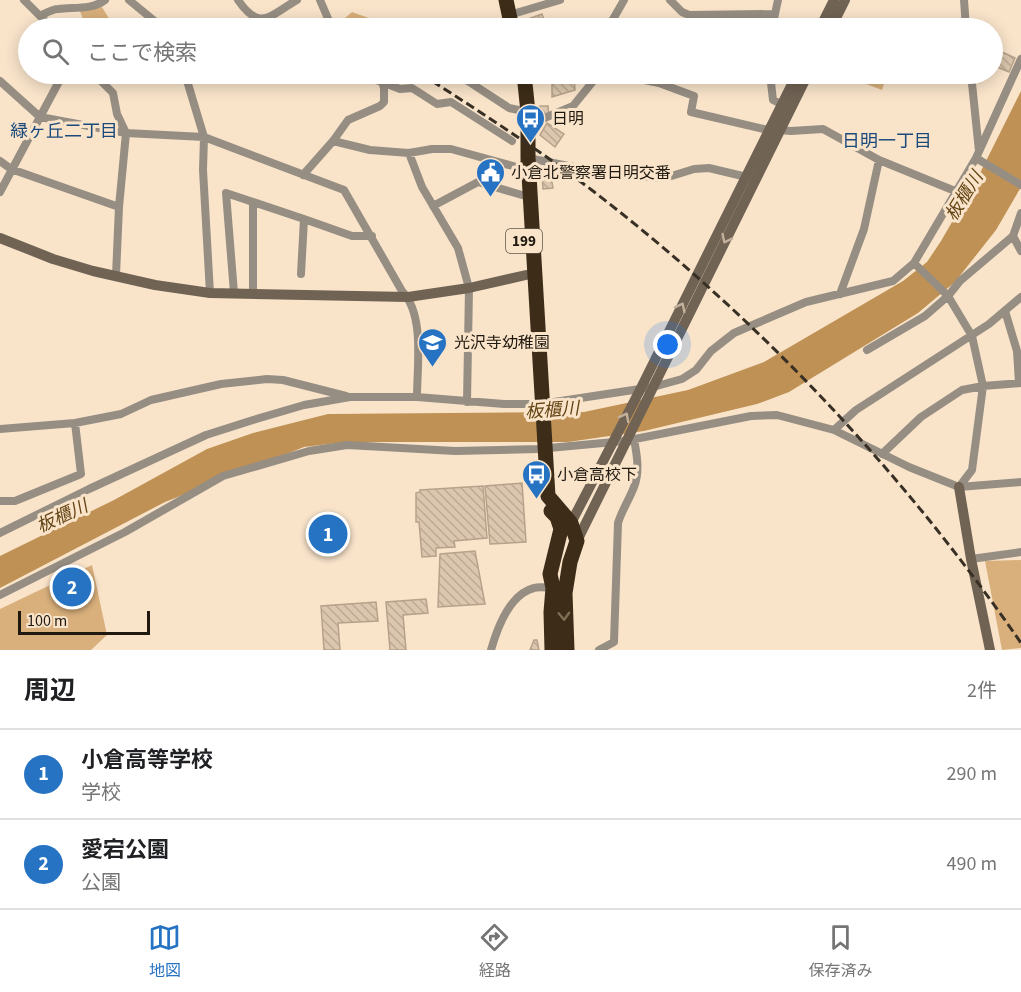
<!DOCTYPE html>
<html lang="ja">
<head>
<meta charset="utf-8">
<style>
  :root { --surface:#fff; --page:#f2f2f2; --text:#202124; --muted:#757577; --line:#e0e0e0; --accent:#2773c3 }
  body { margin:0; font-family:"Source Sans 3","Noto Sans JP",sans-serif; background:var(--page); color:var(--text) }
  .scale { position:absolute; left:18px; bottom:15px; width:132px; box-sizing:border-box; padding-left:6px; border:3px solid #201910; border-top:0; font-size:16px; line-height:21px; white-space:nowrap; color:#201910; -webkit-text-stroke:4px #f9e4ca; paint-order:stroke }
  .you { position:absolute; left:668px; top:345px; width:21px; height:21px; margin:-15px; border:4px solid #fff; border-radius:50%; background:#1a73e8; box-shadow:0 0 0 9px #1a73e833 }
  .badge { display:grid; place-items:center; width:39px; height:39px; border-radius:50%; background:var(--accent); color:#fff; font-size:20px; font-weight:700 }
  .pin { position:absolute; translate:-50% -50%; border:3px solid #fff; box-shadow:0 2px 6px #0006 }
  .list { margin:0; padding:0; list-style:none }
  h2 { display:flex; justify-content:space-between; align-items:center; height:78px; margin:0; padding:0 24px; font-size:26px }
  h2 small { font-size:20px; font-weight:400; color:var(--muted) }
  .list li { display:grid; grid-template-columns:39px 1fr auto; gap:18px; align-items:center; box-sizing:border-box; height:90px; padding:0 24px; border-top:2px solid var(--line) }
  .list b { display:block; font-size:22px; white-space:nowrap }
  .list p { margin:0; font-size:20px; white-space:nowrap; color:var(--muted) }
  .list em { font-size:20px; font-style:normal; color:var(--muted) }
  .icon { flex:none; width:33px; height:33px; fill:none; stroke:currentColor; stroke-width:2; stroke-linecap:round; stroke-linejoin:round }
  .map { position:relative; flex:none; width:1021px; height:650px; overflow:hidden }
  .search { position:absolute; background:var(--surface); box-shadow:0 3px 15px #0003; left:18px; right:18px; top:18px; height:66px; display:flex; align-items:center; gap:15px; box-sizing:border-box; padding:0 21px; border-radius:33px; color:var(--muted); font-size:22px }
  .sheet { height:258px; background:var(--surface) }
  nav { display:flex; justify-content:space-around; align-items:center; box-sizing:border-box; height:84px; border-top:2px solid var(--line); background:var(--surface); font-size:16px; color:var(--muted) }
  nav a { display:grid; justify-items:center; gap:3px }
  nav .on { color:var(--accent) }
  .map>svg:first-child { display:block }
</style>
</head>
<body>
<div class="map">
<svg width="1021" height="650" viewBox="0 0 1021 650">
  <defs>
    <pattern id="building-back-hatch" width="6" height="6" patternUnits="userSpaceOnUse" patternTransform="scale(1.5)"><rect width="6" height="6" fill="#dcc7ae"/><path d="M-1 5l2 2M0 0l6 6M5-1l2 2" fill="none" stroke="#bcaa95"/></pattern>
  </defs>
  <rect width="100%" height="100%" fill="#f9e4ca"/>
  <path fill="#d9b07c" d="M102,7L108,17L120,28H86L80,11Z
    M352,12L397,28H338L337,25Z
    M376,74H415L412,80L400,81Z
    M840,74H887L882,90Z
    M1021,560V648L1002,650L985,561Z
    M92,565L107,635L91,650H0V609Z"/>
  <path fill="#bf9154" d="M1021,91V187L996,230L955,282L918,313L789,392L757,404L644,431L568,442H378L337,443L304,447L165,502L0,588V556L114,500L207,449L253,433L328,414L584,412L688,390L764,362L903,281L927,262L941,241L977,179Z"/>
  <path fill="url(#building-back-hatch)" stroke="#b6a28a" stroke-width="1.5" d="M542,14L545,23L531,27L528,19Z
    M993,48L1015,58L1009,72L992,65Z
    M574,78L575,90L552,97V84Z
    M540,106H548L549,116L536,119Z
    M547,123L564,134L555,147L540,135Z
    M542,176H551L553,188L543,189Z
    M522,483L526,542L490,544L485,486Z
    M483,486L487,538L454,541L455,547L436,548V556L422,557L419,522H416V493L420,492V490Z
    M475,551L485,604L438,607L440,554Z
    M426,599L428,613L403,615L406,650H390L386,602Z
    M376,602L378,621L338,623L340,650H324L321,606Z
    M534,640H537L539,650H530Z"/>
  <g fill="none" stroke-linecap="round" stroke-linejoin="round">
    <path stroke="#978e83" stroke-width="8" d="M24,0L52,28
      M129,0L163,28
      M238,0C260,32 269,16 297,0
      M320,0L332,28
      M670,0L682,12L689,15L774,14
      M964,0L966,28
      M516,13L560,0
      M40,16C46,13 52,9 58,9C74,7 92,10 105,0
      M608,28L624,0
      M772,28L778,0
      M94,74L113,93L117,114L126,133L119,207L116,275
      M185,74L204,137L203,170L210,293
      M457,74L509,108L528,112
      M615,74L659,83L694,96L691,112L764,129L791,131L823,129L879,160L955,191
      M770,74L773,100L781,104
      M971,74L979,151
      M0,81L40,117L126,133L204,137L344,190L402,291C425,315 417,366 417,397
      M382,82L400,89L412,88L437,104L451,102L512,141
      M528,125L573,106L599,74
      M333,141L370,150L409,153L432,149H451L520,168L528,158L609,174L665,178L694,169L709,168L751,178
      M409,153L422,187L458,248L469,288L467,402
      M976,158L1021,185
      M0,161L11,169L119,207
      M303,175L333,141L348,120L380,106L384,102V88L382,82L358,74
      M0,192L63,74
      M253,202V293
      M433,206L478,182L522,195
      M304,219L352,236H372
      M1013,236L1021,251
      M914,263L948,296L972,336L983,386L972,470L959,487
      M234,293L226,193L304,219L301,274
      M840,294L864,229L879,160
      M1005,311L1017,351L1019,383
      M867,350L925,316L948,296L960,281L1013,236L1021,213
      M0,429L75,423L121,414L151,400L221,384L267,379L283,380L346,396
      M834,430L909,467L959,487L1021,482
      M882,454L921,417L962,390L983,386L1021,383
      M0,501H15L81,474L75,423
      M0,533L89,489L206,435L253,420L304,405L350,397H417L504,404H541L653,387L682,379L696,370L711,351L734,333L806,302L893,281L914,263L976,158L1021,59
      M971,559L1021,552
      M0,595L125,532L223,476L309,451L347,445L455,451L538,449L625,441L751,416L777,415L834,430L856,410L989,324L1021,297
      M491,650C497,629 509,594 534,588C540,586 547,588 553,588
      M599,650L614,642L618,523C622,510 629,500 634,487C640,472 637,455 634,439"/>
    <path stroke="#706354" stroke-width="10" d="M820,28L834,0
      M831,28L845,0
      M0,238L53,259L93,271L155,285L210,293L408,297L469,288L526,275
      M959,487L971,559L990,650
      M571,523L640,390L797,74
      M577,541L808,74"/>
    <path stroke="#3d2d18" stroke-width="15" d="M506,0L512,28
      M524,74L528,112V158L548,496L571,523L577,541L570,562L565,593L567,650
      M551,511L557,517L561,529L550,574L553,588L551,612L552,650"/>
    <path stroke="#382f25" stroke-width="3" stroke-dasharray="9 4.5" stroke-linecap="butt" d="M421,74C479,111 538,149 593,191C758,318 903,472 1021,643"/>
  </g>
  <defs><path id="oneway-chevron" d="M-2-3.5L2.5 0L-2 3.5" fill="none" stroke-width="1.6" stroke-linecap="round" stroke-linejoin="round" transform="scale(1.5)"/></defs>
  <g stroke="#c2b09b">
    <use href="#oneway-chevron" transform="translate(726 239) rotate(116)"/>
    <use href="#oneway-chevron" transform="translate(681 307) rotate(-64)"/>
    <use href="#oneway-chevron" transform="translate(625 417) rotate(-62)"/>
  </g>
  <use stroke="#7f6d56" href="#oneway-chevron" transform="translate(564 616) rotate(88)"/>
  <defs>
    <symbol id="bus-pin" viewBox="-11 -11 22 30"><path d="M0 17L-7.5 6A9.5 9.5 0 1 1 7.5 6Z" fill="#2773c3" stroke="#f9e4ca"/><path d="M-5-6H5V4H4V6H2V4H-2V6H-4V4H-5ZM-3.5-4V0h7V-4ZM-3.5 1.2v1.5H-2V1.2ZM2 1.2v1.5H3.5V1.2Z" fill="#fff"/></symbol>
    <symbol id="civic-pin" viewBox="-11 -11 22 30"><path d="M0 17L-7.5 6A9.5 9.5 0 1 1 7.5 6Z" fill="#2773c3" stroke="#f9e4ca"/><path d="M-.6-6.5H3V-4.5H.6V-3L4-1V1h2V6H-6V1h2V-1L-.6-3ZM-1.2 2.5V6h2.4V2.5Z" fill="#fff"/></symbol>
    <symbol id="school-pin" viewBox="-11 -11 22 30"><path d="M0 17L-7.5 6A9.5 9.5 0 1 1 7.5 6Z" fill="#2773c3" stroke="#f9e4ca"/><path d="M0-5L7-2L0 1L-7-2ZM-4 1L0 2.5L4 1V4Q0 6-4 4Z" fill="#fff"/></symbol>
  </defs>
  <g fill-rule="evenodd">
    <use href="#bus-pin" x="514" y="102" width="33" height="45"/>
    <use href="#civic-pin" x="474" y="156" width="33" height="45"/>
    <use href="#school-pin" x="416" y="326" width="33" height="45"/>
    <use href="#bus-pin" x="520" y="458" width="33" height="45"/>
  </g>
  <g text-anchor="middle" stroke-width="6" stroke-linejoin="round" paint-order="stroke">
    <rect fill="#f9e4ca" stroke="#615648" stroke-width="1.5" x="506" y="229" width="36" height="24" rx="4.5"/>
    <g font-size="15" font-weight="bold" fill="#201910">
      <text x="524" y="246">199</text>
    </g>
    <g font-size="16" fill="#201910" stroke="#f9e4ca" text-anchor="start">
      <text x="552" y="124">日明</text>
      <text x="511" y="178">小倉北警察署日明交番</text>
      <text x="454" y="348">光沢寺幼稚園</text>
      <text x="557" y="480">小倉高校下</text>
    </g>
    <g font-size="18" fill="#1a497c" stroke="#f9e4ca">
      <text x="64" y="137">緑ヶ丘二丁目</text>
      <text x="887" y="147">日明一丁目</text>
    </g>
    <g font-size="18" font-style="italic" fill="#644414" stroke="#f9e4ca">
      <text transform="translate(964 196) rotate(-58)" y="6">板櫃川</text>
      <text transform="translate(552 410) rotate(-4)" y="6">板櫃川</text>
      <text transform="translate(62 516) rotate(-25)" y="6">板櫃川</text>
    </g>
  </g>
</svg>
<div class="scale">100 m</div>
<div class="you"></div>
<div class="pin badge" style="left:328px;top:534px">1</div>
<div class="pin badge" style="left:72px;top:587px">2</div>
<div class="search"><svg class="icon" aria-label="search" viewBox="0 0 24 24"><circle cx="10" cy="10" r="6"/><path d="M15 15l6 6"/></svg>ここで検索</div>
</div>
<section class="sheet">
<h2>周辺<small>2件</small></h2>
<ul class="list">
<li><span class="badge">1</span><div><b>小倉高等学校</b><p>学校</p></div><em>290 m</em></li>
<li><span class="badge">2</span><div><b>愛宕公園</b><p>公園</p></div><em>490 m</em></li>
</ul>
</section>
<nav>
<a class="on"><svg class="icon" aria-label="map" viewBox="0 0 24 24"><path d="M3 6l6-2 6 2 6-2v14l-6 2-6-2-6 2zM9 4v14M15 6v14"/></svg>地図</a>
<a><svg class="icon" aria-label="directions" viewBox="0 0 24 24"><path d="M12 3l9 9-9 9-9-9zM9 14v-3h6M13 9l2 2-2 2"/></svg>経路</a>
<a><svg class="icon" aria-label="saved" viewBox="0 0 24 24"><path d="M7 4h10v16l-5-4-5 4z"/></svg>保存済み</a>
</nav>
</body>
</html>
